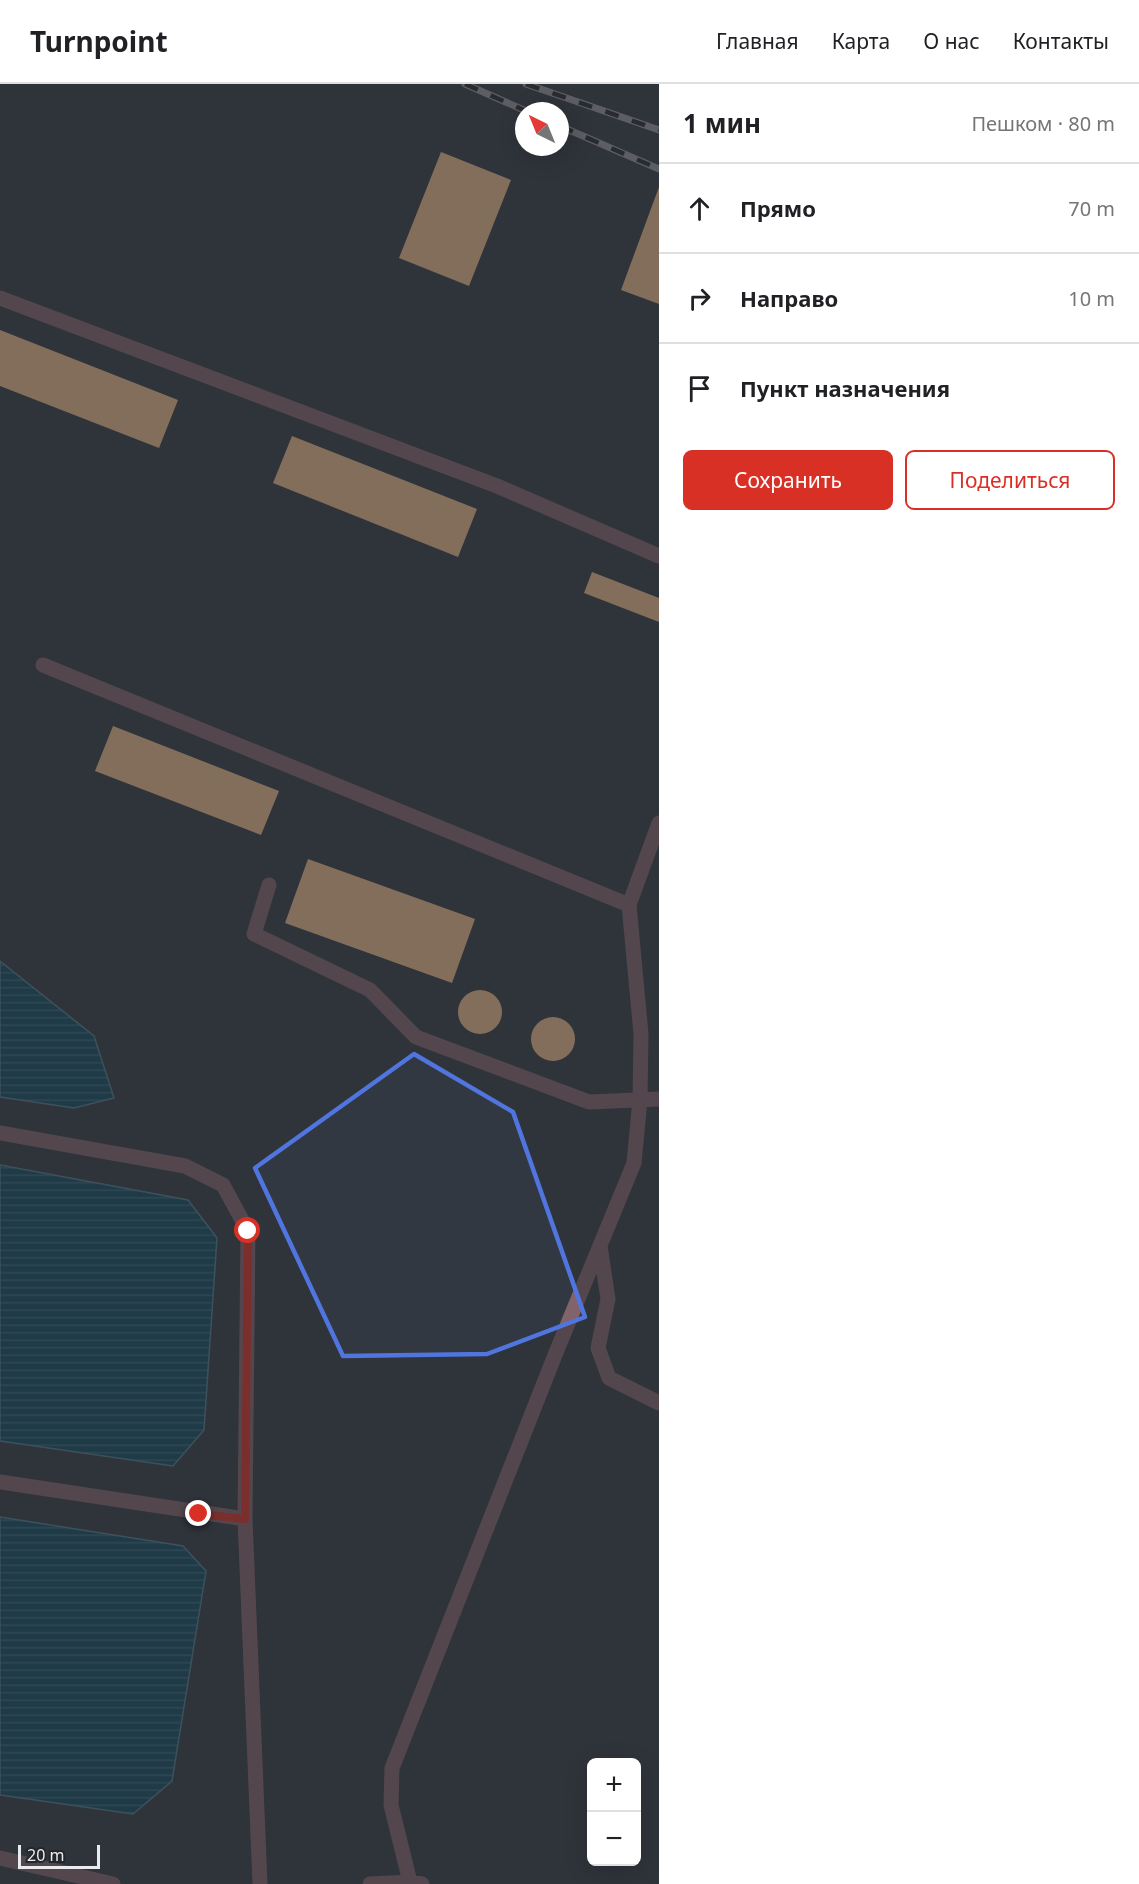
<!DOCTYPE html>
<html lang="ru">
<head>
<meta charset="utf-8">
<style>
  :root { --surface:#fff; --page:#f2f2f2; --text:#202124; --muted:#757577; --line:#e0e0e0; --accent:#d93025 }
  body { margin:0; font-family:"Noto Sans",sans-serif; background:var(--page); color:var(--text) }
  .controls { position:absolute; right:18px; bottom:18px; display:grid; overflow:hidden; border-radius:9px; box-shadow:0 6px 24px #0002 }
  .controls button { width:54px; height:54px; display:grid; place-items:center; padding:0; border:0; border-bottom:2px solid var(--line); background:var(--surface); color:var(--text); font:30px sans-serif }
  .compass { position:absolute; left:515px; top:18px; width:54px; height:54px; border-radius:50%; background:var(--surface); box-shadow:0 6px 24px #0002; rotate:317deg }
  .scale { position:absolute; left:18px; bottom:15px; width:82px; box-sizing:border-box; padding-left:6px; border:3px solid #e9ebee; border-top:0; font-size:16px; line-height:21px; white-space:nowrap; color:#e9ebee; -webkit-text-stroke:4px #23262a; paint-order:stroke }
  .stop { position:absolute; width:18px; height:18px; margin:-14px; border:4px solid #d93025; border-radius:50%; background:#fff }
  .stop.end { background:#d93025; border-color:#fff; box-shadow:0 2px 6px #0008 }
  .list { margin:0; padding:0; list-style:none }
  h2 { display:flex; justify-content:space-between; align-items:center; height:78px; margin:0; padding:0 24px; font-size:26px }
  h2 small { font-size:20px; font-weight:400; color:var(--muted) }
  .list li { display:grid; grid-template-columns:39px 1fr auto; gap:18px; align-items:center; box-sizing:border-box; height:90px; padding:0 24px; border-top:2px solid var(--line) }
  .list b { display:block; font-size:22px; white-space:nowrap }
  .list em { font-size:20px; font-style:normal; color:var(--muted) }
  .actions { display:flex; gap:12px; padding:18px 24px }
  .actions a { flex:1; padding:14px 0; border:2px solid var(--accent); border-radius:9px; text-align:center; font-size:21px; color:var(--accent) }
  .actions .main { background:var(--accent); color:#fff }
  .icon { flex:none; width:33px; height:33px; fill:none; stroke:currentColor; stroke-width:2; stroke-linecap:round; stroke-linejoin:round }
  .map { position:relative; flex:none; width:659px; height:1800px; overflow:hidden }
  header { display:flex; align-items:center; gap:36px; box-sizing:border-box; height:84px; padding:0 30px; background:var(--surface); border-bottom:2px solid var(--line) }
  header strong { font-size:28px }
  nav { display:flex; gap:33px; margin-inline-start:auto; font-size:21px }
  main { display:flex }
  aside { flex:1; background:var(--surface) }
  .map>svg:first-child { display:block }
</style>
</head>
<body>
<header>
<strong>Turnpoint</strong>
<nav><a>Главная</a><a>Карта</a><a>О нас</a><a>Контакты</a></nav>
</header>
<main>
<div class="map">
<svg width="659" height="1800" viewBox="0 0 659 1800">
  <defs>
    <pattern id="water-rules" width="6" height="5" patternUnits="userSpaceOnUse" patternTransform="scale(1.5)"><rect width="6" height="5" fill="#0f4a5f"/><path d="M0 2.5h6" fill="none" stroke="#326476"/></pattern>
  </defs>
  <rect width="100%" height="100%" fill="#2d3034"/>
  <path fill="#323842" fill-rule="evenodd" d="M0,0H659V1800H0ZM524,27H560V63H524ZM592,1678H636V1778H592Z"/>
  <path fill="url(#water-rules)" stroke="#507a8a" stroke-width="1.5" d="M0,877L94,952L114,1014L74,1024L0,1013Z
    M0,1081L188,1116L217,1154L204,1346L173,1382L0,1357Z
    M0,1433L183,1462L206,1487L172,1697L133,1730L0,1711Z"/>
  <path fill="#ecbb8c" d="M441,68L511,96L469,202L399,174Z
    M659,103V220L621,206Z
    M0,246L178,316L159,364L0,302Z
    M292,352L477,425L458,473L273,399Z
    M592,488L659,514V538L584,509Z
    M113,642L279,707L261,751L95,687Z
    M308,775L475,835L452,899L285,839Z
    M458 928a22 22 0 1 1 44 0a22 22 0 1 1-44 0Z
    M531 955a22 22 0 1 1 44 0a22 22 0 1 1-44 0Z"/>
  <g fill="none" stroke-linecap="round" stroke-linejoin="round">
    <path stroke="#81646b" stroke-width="15" d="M0,214L497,402L659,472
      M43,581L629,821
      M269,801L254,850L370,906L416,953L589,1018L659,1015
      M0,1049L185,1082L223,1101L248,1147L245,1435L260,1800
      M600,1162L608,1215L598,1264L609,1294L659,1319
      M0,1398L245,1435
      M0,1774L113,1800
      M410,1798L391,1721L392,1684L555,1271L634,1079L640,1016L641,950L629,821L659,739
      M370,1800L410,1798L422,1800"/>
    <defs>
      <path id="rail" d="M465,0L526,27
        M526,0L659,46
        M560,42L659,85"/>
    </defs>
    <use href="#rail" stroke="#96989b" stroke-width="7"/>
    <use href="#rail" stroke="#23262a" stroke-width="4.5" stroke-dasharray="14" stroke-linecap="butt"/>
  </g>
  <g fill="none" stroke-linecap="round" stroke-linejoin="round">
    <path stroke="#d93025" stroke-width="8" d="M199,1430L245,1435L248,1147"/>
  </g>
  <path d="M0 0H659V1800H0ZM414,970L513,1028L585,1233L487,1270L343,1272L255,1084Z" fill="#2d3034" fill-opacity=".55" fill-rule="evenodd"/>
  <path fill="none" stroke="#5075de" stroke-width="4.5" stroke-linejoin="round" d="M414,970L513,1028L585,1233L487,1270L343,1272L255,1084Z"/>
</svg>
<div class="controls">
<button>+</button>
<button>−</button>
</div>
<svg class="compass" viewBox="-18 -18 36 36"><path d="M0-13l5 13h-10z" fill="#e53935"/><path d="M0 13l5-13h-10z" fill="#757577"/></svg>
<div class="scale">20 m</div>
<div class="stop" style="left:248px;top:1147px"></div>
<div class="stop end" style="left:199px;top:1430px"></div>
</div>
<aside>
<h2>1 мин<small>Пешком · 80 m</small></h2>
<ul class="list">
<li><svg class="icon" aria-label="ahead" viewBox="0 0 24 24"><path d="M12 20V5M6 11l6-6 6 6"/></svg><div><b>Прямо</b></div><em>70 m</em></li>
<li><svg class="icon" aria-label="right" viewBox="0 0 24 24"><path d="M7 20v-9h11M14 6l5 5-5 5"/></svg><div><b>Направо</b></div><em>10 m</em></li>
<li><svg class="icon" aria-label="arrive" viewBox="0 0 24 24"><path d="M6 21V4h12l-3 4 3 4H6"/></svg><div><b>Пункт назначения</b></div></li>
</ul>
<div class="actions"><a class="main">Сохранить</a><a>Поделиться</a></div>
</aside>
</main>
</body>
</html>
